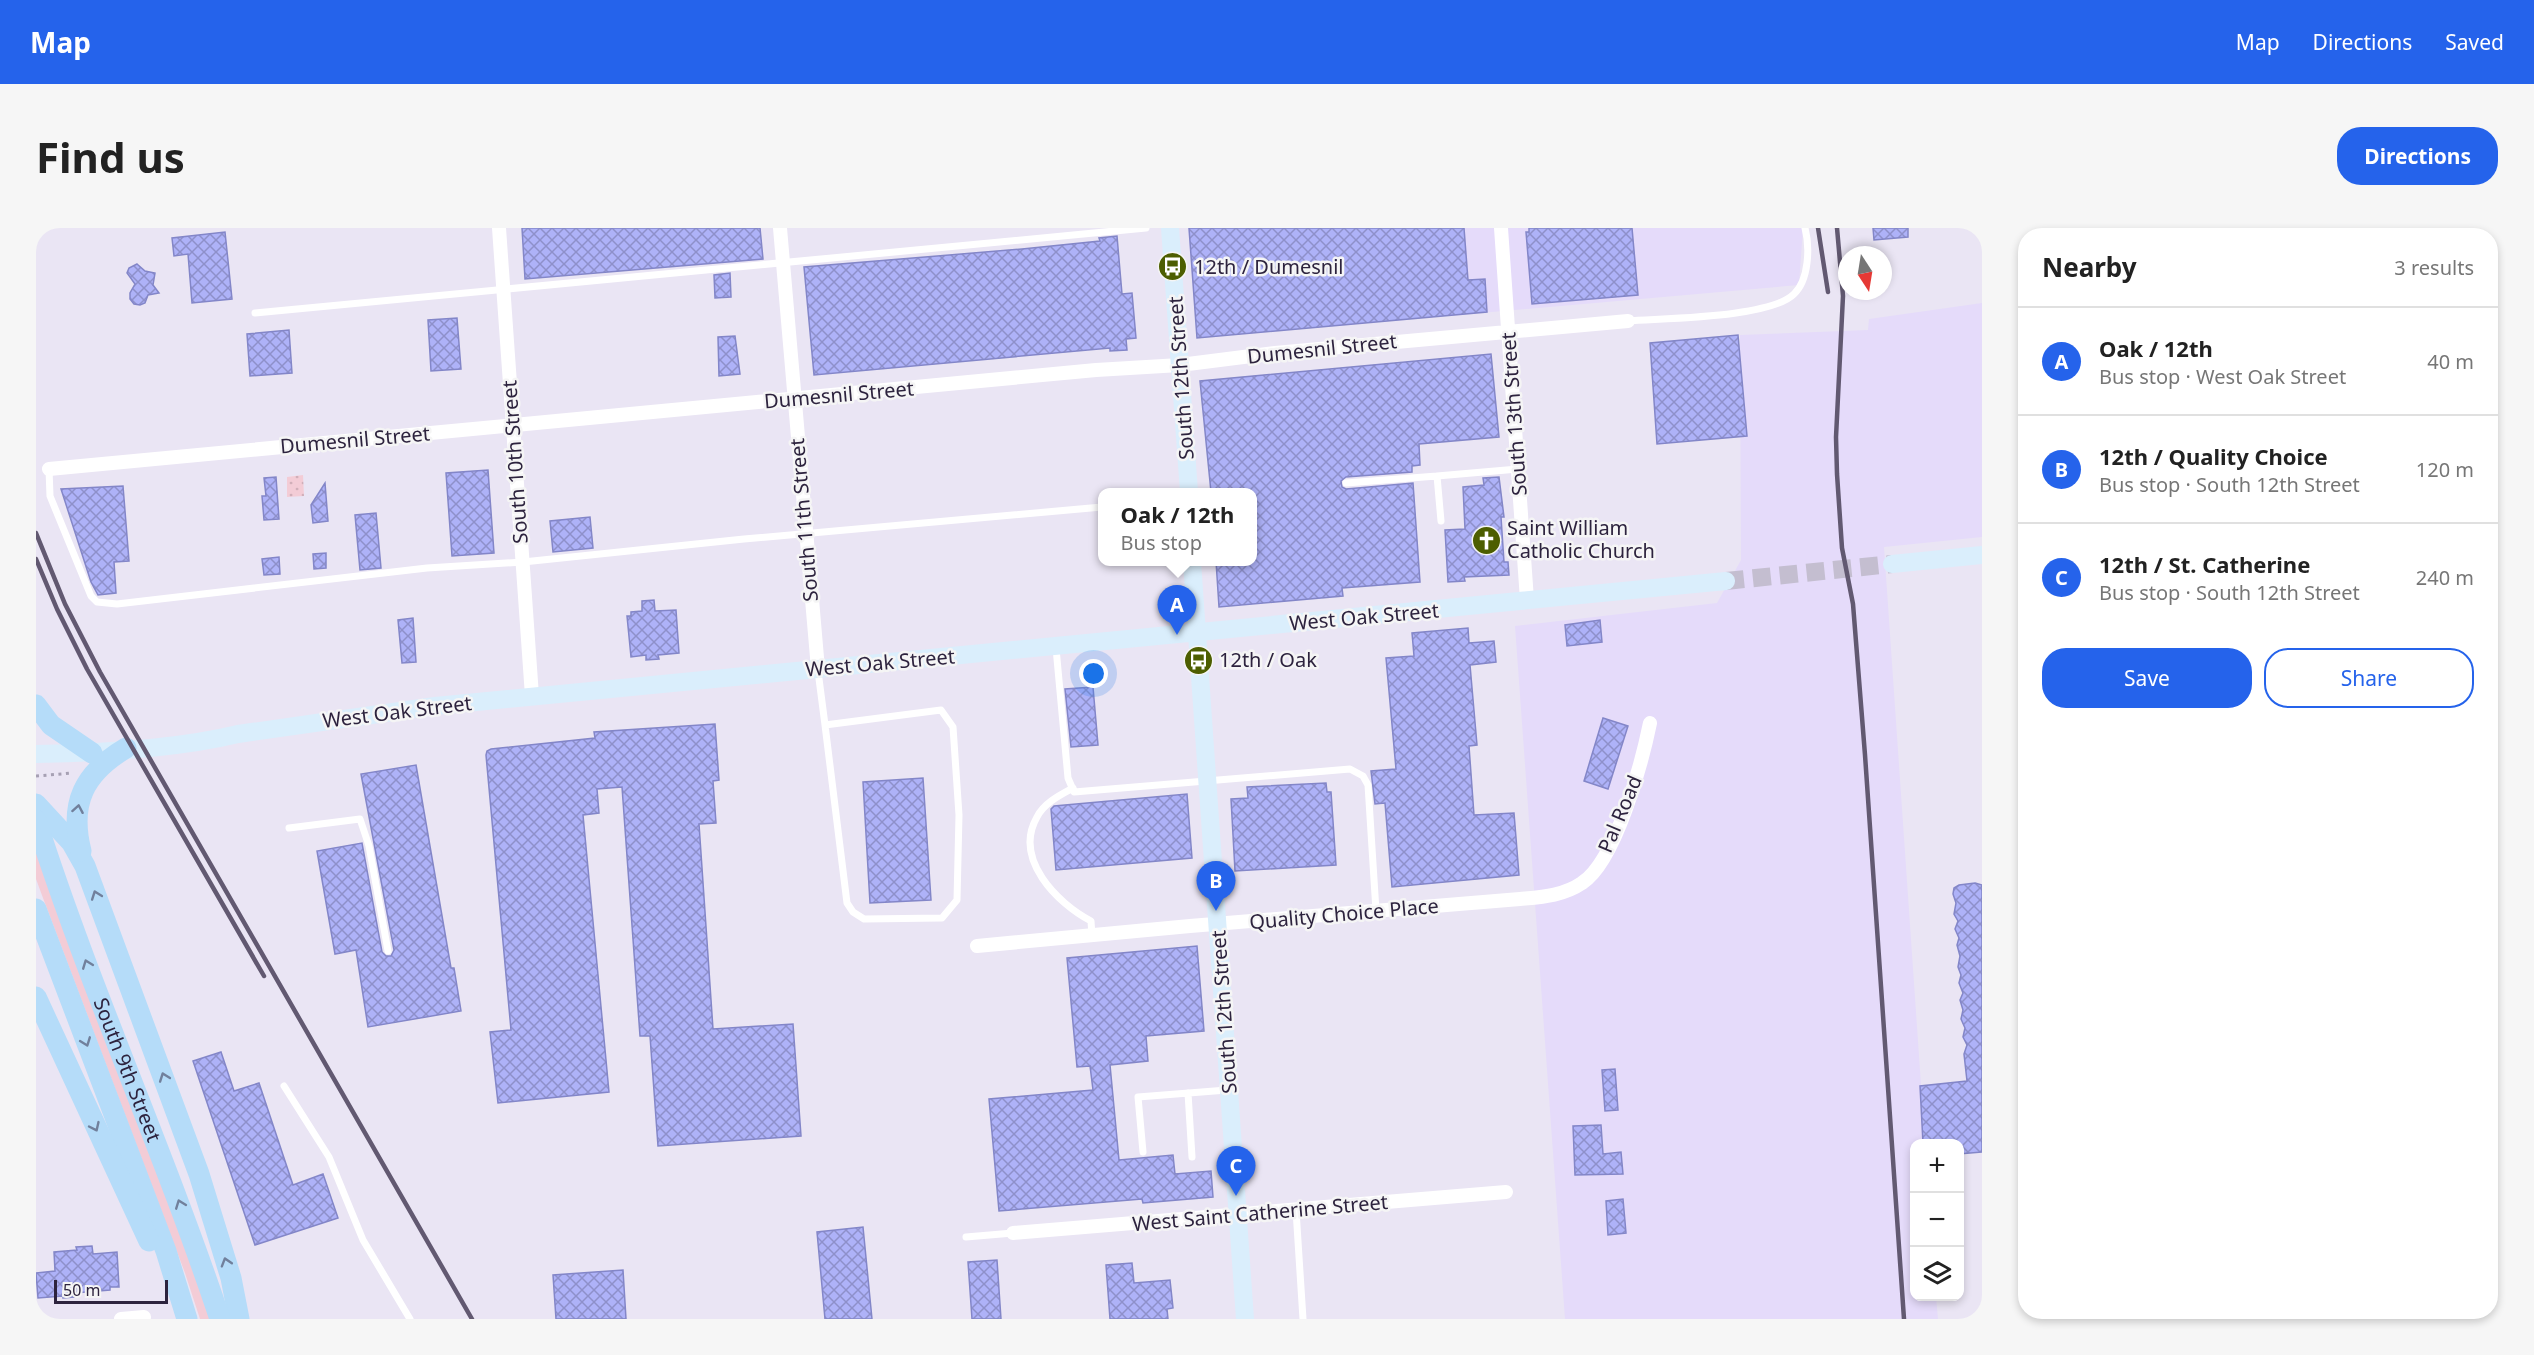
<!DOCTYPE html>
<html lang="en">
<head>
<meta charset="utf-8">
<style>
  :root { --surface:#fff; --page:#f6f6f6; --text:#222; --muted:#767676; --line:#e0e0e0; --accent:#2563eb }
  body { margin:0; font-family:"Noto Sans",sans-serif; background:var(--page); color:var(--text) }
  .controls { position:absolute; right:18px; bottom:18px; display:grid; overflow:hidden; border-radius:12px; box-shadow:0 3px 9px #0003 }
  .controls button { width:54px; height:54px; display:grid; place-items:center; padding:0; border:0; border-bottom:2px solid var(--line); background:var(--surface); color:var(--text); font:30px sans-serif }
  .compass { position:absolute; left:1802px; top:18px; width:54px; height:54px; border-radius:50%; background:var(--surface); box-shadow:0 3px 9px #0003; rotate:168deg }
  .scale { position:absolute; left:18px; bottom:15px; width:114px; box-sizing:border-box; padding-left:6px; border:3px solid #2d233e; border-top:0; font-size:16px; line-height:21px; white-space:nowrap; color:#2d233e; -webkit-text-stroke:4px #f5f5f5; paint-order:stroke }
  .you { position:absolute; left:1058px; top:446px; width:21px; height:21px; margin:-15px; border:4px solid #fff; border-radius:50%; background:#1a73e8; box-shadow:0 0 0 9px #1a73e833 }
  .badge { display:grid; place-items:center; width:39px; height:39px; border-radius:50%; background:var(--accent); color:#fff; font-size:20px; font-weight:700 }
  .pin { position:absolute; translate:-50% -50px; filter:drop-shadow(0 2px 3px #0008) }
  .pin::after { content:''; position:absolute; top:32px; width:21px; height:18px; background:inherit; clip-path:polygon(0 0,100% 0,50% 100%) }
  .popup { position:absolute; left:1062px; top:260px; width:159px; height:78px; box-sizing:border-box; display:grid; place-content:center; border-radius:12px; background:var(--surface); filter:drop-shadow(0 2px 4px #0005); font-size:20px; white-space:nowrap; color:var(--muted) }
  .popup b { font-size:22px; color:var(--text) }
  .popup::after { content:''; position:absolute; left:50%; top:100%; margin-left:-12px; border:12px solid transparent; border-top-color:var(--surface) }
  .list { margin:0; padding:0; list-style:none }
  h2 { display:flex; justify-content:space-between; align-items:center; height:78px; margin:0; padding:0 24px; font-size:26px }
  h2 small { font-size:20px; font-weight:400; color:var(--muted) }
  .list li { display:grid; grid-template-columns:39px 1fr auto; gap:18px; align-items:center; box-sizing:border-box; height:108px; padding:0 24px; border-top:2px solid var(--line) }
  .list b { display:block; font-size:22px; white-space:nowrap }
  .list p { margin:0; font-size:20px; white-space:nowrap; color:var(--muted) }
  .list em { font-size:20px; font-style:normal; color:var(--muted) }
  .actions { display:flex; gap:12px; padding:18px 24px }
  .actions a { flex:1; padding:14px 0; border:2px solid var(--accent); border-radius:24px; text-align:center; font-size:21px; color:var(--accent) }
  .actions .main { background:var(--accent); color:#fff }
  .icon { flex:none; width:33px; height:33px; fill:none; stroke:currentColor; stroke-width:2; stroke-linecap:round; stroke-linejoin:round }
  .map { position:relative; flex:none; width:1946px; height:1091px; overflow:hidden; border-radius:24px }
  header { display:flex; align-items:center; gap:36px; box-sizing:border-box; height:84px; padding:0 30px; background:var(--accent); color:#fff }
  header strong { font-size:28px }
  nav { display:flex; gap:33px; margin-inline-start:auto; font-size:21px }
  .intro { display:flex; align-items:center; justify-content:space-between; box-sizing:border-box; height:144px; padding:0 36px }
  h1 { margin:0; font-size:42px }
  .button { padding:15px 27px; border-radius:24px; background:var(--accent); color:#fff; font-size:21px; font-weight:700 }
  main { display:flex; gap:36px; padding:0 36px }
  aside { flex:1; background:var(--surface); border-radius:24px; box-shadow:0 3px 9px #0003 }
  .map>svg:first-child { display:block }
</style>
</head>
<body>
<header>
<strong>Map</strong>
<nav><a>Map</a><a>Directions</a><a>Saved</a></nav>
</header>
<div class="intro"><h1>Find us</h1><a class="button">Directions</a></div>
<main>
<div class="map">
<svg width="1946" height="1091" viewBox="0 0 1946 1091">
  <defs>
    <pattern id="garden-dots" width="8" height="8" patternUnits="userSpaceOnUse" patternTransform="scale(1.5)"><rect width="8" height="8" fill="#f3ccd6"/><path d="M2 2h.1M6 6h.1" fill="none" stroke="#d1afb9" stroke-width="1.8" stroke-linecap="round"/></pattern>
    <pattern id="building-cross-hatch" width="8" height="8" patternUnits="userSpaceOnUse" patternTransform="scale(1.5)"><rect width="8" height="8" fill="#aeb2f8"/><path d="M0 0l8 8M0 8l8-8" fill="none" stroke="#8e90ca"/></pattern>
  </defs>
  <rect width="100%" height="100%" fill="#eae5f4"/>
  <path fill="#e5dbfa" d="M1152,0H1767L1763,57L1161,110Z
    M1946,75V309L1848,319L1889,915L1878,916V1068L1900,1069L1902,1091H1529L1479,398L1681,375L1705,332L1704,107L1832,102L1833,91Z"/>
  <path fill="#f3ccd6" d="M0,618L176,1091H164L149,1045L7,670L0,651Z"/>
  <path fill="url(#garden-dots)" d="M267,247L268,268L251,269V249Z"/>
  <path fill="url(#building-cross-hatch)" stroke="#8386c8" stroke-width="1.5" d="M486,0H724L727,31L489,51Z
    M1153,0H1428L1432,52L1449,51L1451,84L1161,110Z
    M1493,0H1596L1602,67L1496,76L1490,4H1493Z
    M1837,0H1872V9L1838,12Z
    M189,4L196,71L156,75L152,26L138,28L136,10Z
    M1081,8L1086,66L1096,65L1100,110L1090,111L1091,122L1074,123V120L778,147L768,39L986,21L1064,13L1063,10Z
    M101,36L109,43L119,45L117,57L123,65L112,67L109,75L104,77L98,76L94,71V65L99,56L91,45L93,40Z
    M694,45L695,69L679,70L678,47Z
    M421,90L425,141L395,143L392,92Z
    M253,102L256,145L214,148L211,106Z
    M1702,107L1711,208L1621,216L1614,115Z
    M699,108L704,146L683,148L682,109Z
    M1455,126L1463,209L1383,216L1384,237L1376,238V244L1310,249L1305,253L1306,259L1310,261L1377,255L1384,354L1306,360L1307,368L1183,379L1180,333H1216V264H1175L1164,153Z
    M452,242L458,325L416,328L410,245Z
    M240,249L243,291L228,292L226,268H230L228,250Z
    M1463,249L1468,289H1465L1468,334H1472L1473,347L1428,349L1429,353L1412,354L1409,302L1429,301L1427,259L1448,257L1447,250Z
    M289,255L292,293L277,295L275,277Z
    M87,258L93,333L78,334L80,365L62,367L55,354L25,261Z
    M340,285L345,340L324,342L319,287Z
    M554,289L557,320L517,324L514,293Z
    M290,325V340L278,341L277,326Z
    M243,329L244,346L228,347L226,331Z
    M618,372L619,383L640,382L643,425L622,427L623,431L610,432V427L595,429L591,388H595V384L606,383V373Z
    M377,390L380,434L366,435L362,392Z
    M1564,392L1566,414L1531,418L1529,397Z
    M1432,400L1433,415L1458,413L1460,434L1434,437L1441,517L1433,518L1438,587L1478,585L1483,647L1356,659L1349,575L1339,576L1335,543L1360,541L1350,430L1378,428L1376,405Z
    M1057,459L1062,517L1035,519L1029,461Z
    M1567,490L1592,498L1572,561L1548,553Z
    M679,496L683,552L677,553L680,595L663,596L677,801L757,796L765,908L622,918L614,808H604L586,559L561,561L563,585L547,587L573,864L462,875L454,804L475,802L450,527L451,523L455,521L559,510L558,504Z
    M380,537L415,740H418L425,783L332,799L320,722L299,726L281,623L326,615L346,724L350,728H355L358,722L325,546Z
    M887,550L895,672L834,675L827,554Z
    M1290,555L1291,564H1295L1300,637L1199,643L1195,571L1212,570L1211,559Z
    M1151,566L1156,630L1020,642L1015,581L1018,578Z
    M1939,655L1946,657V924L1923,926V915H1887L1884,858L1931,853L1928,826L1931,817L1927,809L1929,800L1925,791L1927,782L1924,772L1927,765L1923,755L1925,747L1922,739L1924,728L1921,717L1923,710L1919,701L1922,693L1918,686L1920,675L1917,666L1918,660L1923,657Z
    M1161,718L1168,803L1110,808L1112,833L1074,837L1083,932L1137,927L1139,946L1175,943L1177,969L1107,975L1106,971L963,983L953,871L1057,862L1054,838L1041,839L1031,730Z
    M185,824L198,863L223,855L257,957L287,946L302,990L219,1017L157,833Z
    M1579,841L1582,882L1569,883L1566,842Z
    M1565,897L1567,926L1585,924L1587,946L1539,947L1537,898Z
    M1587,971L1590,1005L1572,1007L1570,973Z
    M827,999L836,1091H789L781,1004Z
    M56,1018L57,1026L81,1024L83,1059H74V1062L38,1065V1069L27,1070V1068L2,1070L0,1045L19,1043L18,1024L41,1022L40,1019Z
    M961,1032L965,1091H936L932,1034Z
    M1096,1035L1098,1055L1134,1052L1137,1080L1131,1081L1132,1091H1074L1070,1037Z
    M587,1042L590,1091H520L517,1047Z"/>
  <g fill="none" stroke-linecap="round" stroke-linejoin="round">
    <path stroke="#c4bed0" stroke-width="18" stroke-dasharray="18 9" stroke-linecap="butt" d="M1690,353L1856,336"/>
    <path stroke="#a6a0b3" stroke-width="3" stroke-dasharray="3 4.5" stroke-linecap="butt" d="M0,548L37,545"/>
    <path stroke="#fff" stroke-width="7" d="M219,85L1110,0
      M1592,93C1629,90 1734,90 1758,66C1773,52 1774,19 1769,0
      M13,241L14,268L55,368L61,374L81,376L391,340L487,334L708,311L1066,279
      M1310,255L1401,248
      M1405,293L1401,248L1482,241
      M1020,420L1032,550L1038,564L1314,541L1327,548L1332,557L1340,683
      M782,443L789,497L905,482L917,499L923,587L921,672L906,690L828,691L817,684L811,675L789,497
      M1037,560C1024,567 1008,575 1001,589C977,631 1021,675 1055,693L1056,708
      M253,600L324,591L333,618L352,723
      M248,858L293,929L327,1012L374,1091
      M1152,865L1156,929
      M1107,924L1102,869L1191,862
      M1260,982L1267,1091
      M930,1009L977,1005"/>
    <path stroke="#fff" stroke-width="14" d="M463,0L496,468
      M744,0L782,441
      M1465,0L1491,372
      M13,241L1060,142L1144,137L1239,125L1592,93
      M941,718L1154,698L1484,671C1505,669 1527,668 1546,655C1580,633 1606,534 1614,495
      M977,1005L1470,964
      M85,1091L108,1089"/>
    <path stroke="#daeefc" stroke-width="18" d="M1134,0L1153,264
      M1156,334L1209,1091
      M1856,336L1946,327
      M0,526C64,525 140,521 202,506L399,478L1690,353"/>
    <g stroke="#b5dcf9" stroke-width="21">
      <path d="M0,477L15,497L56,525"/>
      <path d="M0,576L36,615L49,638L163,946L195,1050L203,1091"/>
      <path id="s1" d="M0,592C54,761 128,923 184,1091"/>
      <path d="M45,623C33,575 48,545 90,520"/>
      <path d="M0,681L130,1023L151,1091"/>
      <path d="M0,769L113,1013"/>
    </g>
    <path stroke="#625971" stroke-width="4.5" d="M1782,0L1792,64
      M1801,0L1807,68L1800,209L1801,246L1806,320L1817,376L1829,527L1868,1091
      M0,305L29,376L64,444L436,1091
      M0,331L21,381L51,441L228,748"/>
  </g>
  <defs><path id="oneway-chevron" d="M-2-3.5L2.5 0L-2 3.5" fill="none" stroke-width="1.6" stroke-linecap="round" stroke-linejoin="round" transform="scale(1.5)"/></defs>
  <g stroke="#71809c">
    <use href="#oneway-chevron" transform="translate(42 581) rotate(-80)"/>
    <use href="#oneway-chevron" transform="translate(60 667) rotate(-110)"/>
    <use href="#oneway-chevron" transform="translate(51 736) rotate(-111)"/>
    <use href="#oneway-chevron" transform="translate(50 814) rotate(69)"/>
    <use href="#oneway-chevron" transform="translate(128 849) rotate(-110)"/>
    <use href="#oneway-chevron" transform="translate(59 899) rotate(65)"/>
    <use href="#oneway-chevron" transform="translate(144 976) rotate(-111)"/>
    <use href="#oneway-chevron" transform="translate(190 1034) rotate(-107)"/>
  </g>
  <defs>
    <symbol id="bus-disc" viewBox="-11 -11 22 22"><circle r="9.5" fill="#4d5e01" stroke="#f5f5f5"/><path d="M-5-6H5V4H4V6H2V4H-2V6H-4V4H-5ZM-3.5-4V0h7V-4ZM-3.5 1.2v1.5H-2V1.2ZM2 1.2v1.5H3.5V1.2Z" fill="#fff"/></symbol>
    <symbol id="church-disc" viewBox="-11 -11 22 22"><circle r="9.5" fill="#4d5e01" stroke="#f5f5f5"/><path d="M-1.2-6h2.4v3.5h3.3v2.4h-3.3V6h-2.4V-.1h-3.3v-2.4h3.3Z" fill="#fff"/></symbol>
  </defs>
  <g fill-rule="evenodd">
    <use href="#bus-disc" x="1120" y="22" width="33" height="33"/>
    <use href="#church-disc" x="1434" y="296" width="33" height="33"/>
    <use href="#bus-disc" x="1146" y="416" width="33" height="33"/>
  </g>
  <g text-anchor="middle" stroke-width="5" stroke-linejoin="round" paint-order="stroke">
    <g font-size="20" fill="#2d233e" stroke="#f5f5f5" text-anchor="start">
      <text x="1158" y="46">12th / Dumesnil</text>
      <text x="1471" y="307">Saint William<tspan x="1471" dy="23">Catholic Church</tspan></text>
      <text x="1183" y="439">12th / Oak</text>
    </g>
    <g font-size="20" fill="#2d233e" stroke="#f5f5f5">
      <text transform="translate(1286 121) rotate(-6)" y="7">Dumesnil Street</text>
      <text transform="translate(1145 150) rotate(-94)" y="7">South 12th Street</text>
      <text transform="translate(803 167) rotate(-5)" y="7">Dumesnil Street</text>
      <text transform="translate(1478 186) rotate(-94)" y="7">South 13th Street</text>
      <text transform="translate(319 212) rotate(-5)" y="7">Dumesnil Street</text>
      <text transform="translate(479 234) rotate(-94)" y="7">South 10th Street</text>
      <text transform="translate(768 292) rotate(-95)" y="7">South 11th Street</text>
      <text transform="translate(1328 389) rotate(-5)" y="7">West Oak Street</text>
      <text transform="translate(844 435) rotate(-5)" y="7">West Oak Street</text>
      <text transform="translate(361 484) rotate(-7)" y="7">West Oak Street</text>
      <text transform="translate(1584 586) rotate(-67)" y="7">Pal Road</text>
      <text transform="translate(1308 686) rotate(-5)" y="7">Quality Choice Place</text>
      <text transform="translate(1188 784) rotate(-94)" y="7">South 12th Street</text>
      <text dy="7" stroke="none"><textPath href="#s1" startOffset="266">South 9th Street</textPath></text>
      <text transform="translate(1224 985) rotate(-5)" y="7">West Saint Catherine Street</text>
    </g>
  </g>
</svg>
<div class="controls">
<button>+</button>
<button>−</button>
<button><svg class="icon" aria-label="layers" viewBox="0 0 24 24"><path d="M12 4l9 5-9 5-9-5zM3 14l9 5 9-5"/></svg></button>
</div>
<svg class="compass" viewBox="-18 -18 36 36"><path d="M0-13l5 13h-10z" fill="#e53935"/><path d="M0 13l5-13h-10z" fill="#767676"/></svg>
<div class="scale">50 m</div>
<div class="you"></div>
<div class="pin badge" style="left:1141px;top:407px">A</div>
<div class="popup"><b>Oak / 12th</b>Bus stop</div>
<div class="pin badge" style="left:1180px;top:683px">B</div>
<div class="pin badge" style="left:1200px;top:968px">C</div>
</div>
<aside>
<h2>Nearby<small>3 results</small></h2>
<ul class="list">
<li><span class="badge">A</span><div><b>Oak / 12th</b><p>Bus stop · West Oak Street</p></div><em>40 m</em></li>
<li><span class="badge">B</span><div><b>12th / Quality Choice</b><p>Bus stop · South 12th Street</p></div><em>120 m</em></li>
<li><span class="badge">C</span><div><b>12th / St. Catherine</b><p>Bus stop · South 12th Street</p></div><em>240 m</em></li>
</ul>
<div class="actions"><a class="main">Save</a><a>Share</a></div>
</aside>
</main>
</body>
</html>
